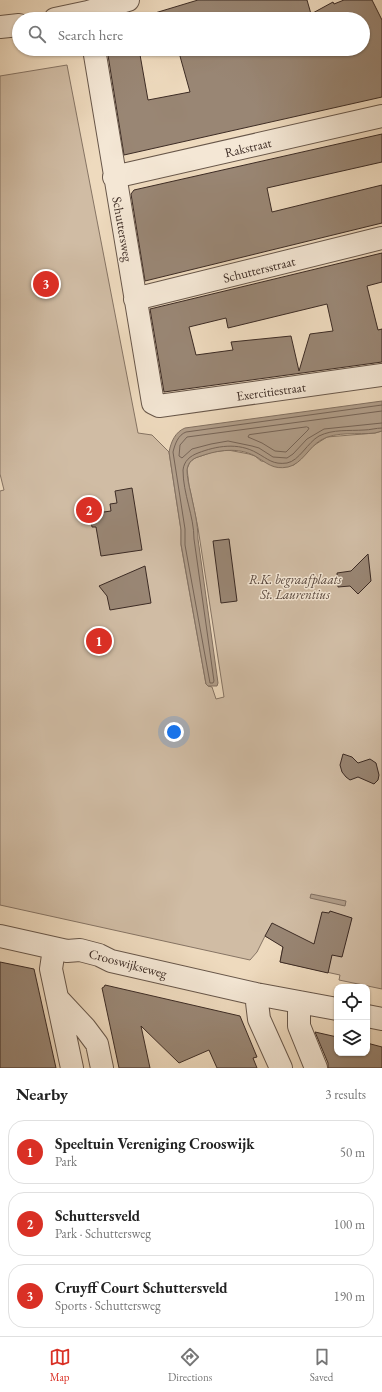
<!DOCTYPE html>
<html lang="en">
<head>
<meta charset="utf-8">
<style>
  :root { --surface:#fff; --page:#f6f6f6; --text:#222; --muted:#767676; --line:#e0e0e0; --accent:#d93025 }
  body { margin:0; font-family:"EB Garamond",serif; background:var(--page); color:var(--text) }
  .controls { position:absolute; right:12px; bottom:12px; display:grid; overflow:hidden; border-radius:8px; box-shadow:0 1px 3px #0004 }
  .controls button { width:36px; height:36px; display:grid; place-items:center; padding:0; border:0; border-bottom:1px solid var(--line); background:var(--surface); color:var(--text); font:20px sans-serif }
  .you { position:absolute; left:174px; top:732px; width:14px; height:14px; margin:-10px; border:3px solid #fff; border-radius:50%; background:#1a73e8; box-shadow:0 0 0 6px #1a73e833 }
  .badge { display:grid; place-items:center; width:26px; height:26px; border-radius:50%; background:var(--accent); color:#fff; font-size:13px; font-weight:700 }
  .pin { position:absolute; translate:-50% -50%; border:2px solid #fff; box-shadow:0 1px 4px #0006 }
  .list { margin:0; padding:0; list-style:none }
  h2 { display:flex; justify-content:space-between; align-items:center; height:52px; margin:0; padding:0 16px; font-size:17px }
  h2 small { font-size:13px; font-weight:400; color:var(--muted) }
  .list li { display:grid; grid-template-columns:26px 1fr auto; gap:12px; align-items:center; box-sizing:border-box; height:64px; margin:0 8px 8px; padding:0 8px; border:1px solid var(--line); border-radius:16px }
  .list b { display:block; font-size:15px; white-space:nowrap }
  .list p { margin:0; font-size:13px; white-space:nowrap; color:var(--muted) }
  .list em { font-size:13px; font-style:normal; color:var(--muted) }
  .icon { flex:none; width:22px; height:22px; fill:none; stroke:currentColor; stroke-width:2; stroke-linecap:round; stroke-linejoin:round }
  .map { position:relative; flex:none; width:382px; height:1068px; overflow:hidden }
  .search { position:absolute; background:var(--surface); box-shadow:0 1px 3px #0004; left:12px; right:12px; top:12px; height:44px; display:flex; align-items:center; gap:10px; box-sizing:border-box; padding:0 14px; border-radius:22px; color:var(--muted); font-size:15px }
  .sheet { height:268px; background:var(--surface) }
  nav { display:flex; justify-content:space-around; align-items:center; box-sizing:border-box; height:56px; border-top:1px solid var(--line); background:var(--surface); font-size:11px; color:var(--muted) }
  nav a { display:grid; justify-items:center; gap:2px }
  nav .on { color:var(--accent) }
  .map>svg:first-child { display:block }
</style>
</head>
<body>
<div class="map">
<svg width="382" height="1068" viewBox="0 0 382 1068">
  <rect width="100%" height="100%" fill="#eedabe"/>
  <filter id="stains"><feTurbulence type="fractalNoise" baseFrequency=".005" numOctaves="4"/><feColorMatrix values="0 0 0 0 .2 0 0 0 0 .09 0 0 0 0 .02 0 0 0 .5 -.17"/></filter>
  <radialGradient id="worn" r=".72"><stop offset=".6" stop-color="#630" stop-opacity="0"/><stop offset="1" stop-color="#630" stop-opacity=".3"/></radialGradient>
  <path fill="#d0bca4" stroke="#867464" d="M67,65L138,433L152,435L169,452L181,530V545L206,684L208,686L212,687L216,699L224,697L198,528L189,485L187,469L190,462L195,458L213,452L228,450L249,454L255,456L261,461L294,465L313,446L327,437L375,433L382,431V989L339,980L340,975L280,962L283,946L265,936L257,952L250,960L0,905V491L4,490L0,474V76Z"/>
  <path fill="#b19e8a" stroke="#827061" d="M382,401V431L375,433C358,435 336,431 321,440C309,447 302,464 288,467C273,470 267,463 255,456C238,447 218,450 201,456C194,458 188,461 187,470C187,477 189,486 191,494C194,509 198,523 198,539L218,683L217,686H208L206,684L181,544V530L169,452C171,442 175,432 185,428Z
    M311,894L346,901L345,906L310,898Z"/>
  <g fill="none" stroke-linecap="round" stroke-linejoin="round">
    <path stroke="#766457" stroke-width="1" d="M382,405L186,432C178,435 175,444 173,452L185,529V545L210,683H213L214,681L194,539C194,516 183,494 183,470C184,461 190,456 198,453C216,446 238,442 257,453C268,459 273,465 287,463C299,461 308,442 319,436C333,429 349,431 364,430C370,430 376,428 382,428
      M382,411L187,437L180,445L179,456L182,458L192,449L211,444L228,441L252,446L259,448L273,457L287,458L293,454L307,439L324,429L382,423
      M307,427L309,428L308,430L286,452L275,451L262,443L248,437L249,435Z"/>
  </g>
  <path fill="#998674" stroke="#3c2b24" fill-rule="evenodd" d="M198,0H307L311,14L333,2L334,4L344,0H372L382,20V97L124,155L107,49H139L148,100L190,92L178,49H363V19H146L145,16Z
    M382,134V162L267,188L272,212L382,185V223L145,281L131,194L134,190Z
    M382,253V282L367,286L378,330L382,329V362L164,392L150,309ZM327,304L333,331L310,334L299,371L291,336L231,342L233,350L196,355L189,327L226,318L228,328Z
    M132,488L142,550L101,556L96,527H92L90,514L111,511L110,504L117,503L115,491Z
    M229,539L237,601L221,603L213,541Z
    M368,554L371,581L358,594L350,586L338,587L337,573L351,571Z
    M145,566L151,603L110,610L107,596L99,586Z
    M343,754L352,757L358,763L370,759L376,763L379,775L378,780L374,784L358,777L350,780L346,777L342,772L340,765Z
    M330,911L352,918L342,957L332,955L328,973L280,962L283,947L265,936L272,923L314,944L322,912L329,913Z
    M0,962L34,969L56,1068H0Z
    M105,985L240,1016L257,1057L253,1058L257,1068H217L209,1050L179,1063L141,1026L150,1068H119L102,988L104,987Z
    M315,1032L337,1037V1053H367V1043L382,1047V1068H328V1063Z"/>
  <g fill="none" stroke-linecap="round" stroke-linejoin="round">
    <defs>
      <path id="minor" d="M55,19L88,12L128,0
        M0,27L19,25
        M94,49L153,403L159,406L382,375
        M114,177L382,116
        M135,299L382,238
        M0,936L67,951L80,950L99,955L111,961L256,994L337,1009
        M54,949L51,969L72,1068
        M256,994L259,1019L281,1068
        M57,998L85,1028L97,1044L102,1068
        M299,1002V1026L316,1068
        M367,1016L382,1019"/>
    </defs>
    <use href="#minor" stroke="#68574a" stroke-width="24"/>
    <use href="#minor" stroke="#f4e7d5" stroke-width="22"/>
  </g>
  <g text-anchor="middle" stroke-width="3" stroke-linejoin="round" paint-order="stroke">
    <g font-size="13" fill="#3c2b24" stroke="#f4e7d5">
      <text transform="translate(248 147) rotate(-13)" y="5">Rakstraat</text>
      <text transform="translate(123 229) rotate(80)" y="5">Schuttersweg</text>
      <text transform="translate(259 269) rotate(-14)" y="5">Schuttersstraat</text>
      <text transform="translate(271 391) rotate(-8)" y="5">Exercitiestraat</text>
      <text transform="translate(128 963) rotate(15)" y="5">Crooswijkseweg</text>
    </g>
    <g font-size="13" font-style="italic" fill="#5a483e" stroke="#f4e7d5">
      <text x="295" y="584">R.K. begraafplaats<tspan x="295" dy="15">St. Laurentius</tspan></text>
    </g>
  </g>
  <rect width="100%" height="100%" filter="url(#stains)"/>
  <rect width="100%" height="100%" fill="url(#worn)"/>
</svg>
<div class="controls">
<button><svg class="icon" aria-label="locate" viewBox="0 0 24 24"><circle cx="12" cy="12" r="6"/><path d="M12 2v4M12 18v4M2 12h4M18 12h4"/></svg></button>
<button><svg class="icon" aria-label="layers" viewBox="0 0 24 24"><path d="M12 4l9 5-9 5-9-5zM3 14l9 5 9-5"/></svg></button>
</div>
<div class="you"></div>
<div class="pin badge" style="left:99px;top:641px">1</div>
<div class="pin badge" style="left:89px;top:510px">2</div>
<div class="pin badge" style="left:46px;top:284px">3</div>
<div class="search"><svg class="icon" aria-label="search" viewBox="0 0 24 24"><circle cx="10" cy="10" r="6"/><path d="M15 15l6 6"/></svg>Search here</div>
</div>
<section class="sheet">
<h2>Nearby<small>3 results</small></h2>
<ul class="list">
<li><span class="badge">1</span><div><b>Speeltuin Vereniging Crooswijk</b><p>Park</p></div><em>50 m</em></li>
<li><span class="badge">2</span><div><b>Schuttersveld</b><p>Park · Schuttersweg</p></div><em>100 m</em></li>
<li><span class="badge">3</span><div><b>Cruyff Court Schuttersveld</b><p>Sports · Schuttersweg</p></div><em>190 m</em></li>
</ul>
</section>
<nav>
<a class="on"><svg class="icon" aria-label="map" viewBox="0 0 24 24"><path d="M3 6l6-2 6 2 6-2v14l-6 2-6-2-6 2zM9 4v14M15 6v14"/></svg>Map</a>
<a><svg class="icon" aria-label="directions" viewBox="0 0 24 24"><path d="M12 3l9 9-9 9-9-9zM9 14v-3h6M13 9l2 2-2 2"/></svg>Directions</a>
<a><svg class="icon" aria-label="saved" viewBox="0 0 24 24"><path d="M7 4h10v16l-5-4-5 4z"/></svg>Saved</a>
</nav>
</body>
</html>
